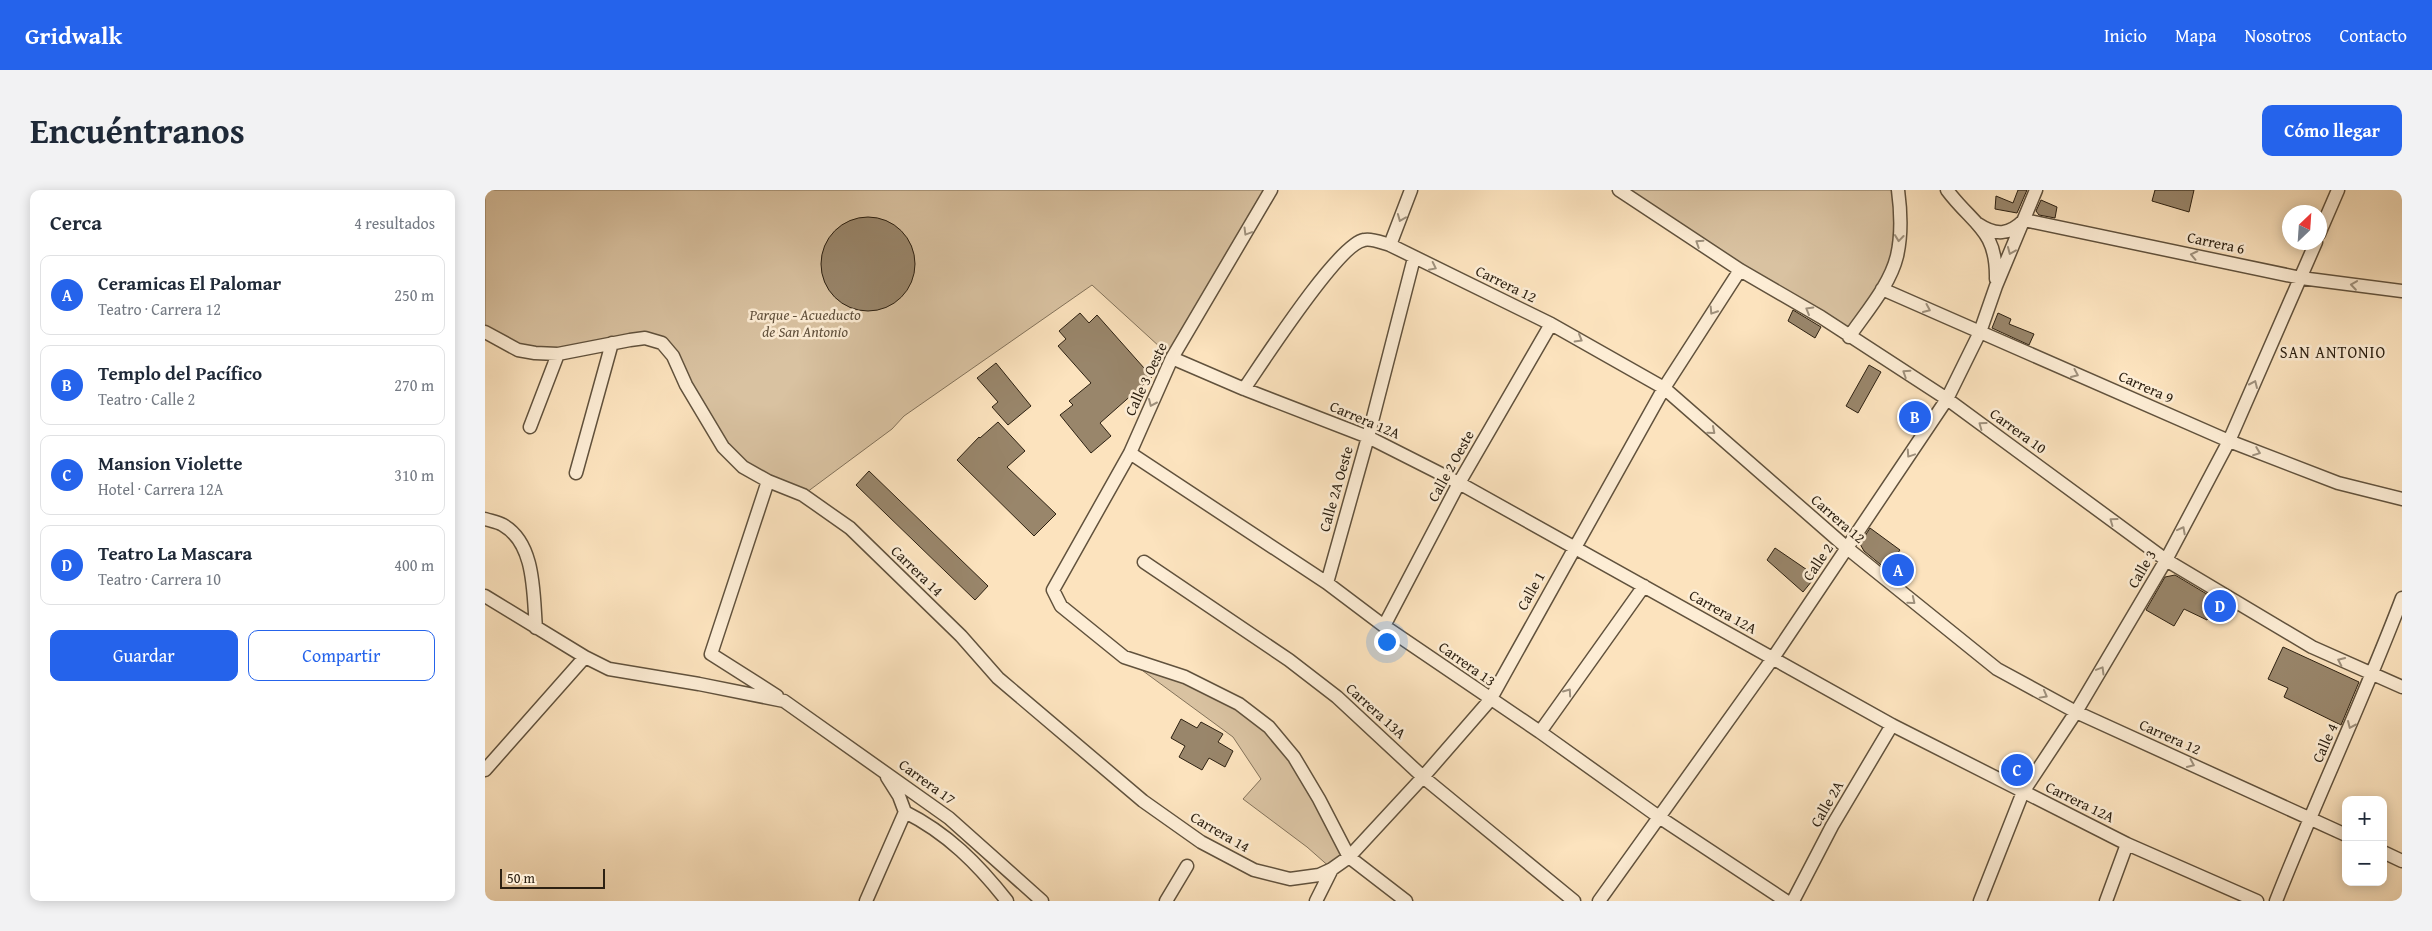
<!DOCTYPE html>
<html lang="es">
<head>
<meta charset="utf-8">
<style>
  :root { --surface:#fff; --page:#f2f2f3; --text:#1f2937; --muted:#747a83; --line:#e0e1e3; --accent:#2563eb }
  body { margin:0; font-family:"Gentium Book Plus",serif; background:var(--page); color:var(--text) }
  .controls { position:absolute; right:15px; bottom:15px; display:grid; overflow:hidden; border-radius:10px; box-shadow:0 2px 12px #0003 }
  .controls button { width:45px; height:45px; display:grid; place-items:center; padding:0; border:0; border-bottom:1px solid var(--line); background:var(--surface); color:var(--text); font:25px sans-serif }
  .compass { position:absolute; left:1797px; top:15px; width:45px; height:45px; border-radius:50%; background:var(--surface); box-shadow:0 2px 12px #0003; rotate:25deg }
  .scale { position:absolute; left:15px; bottom:12px; width:105px; box-sizing:border-box; padding-left:5px; border:2px solid #2d2112; border-top:0; font-size:14px; line-height:18px; white-space:nowrap; color:#2d2112; -webkit-text-stroke:4px #fdedd5; paint-order:stroke }
  .you { position:absolute; left:901px; top:451px; width:18px; height:18px; margin:-12px; border:4px solid #fff; border-radius:50%; background:#1a73e8; box-shadow:0 0 0 8px #1a73e833 }
  .badge { display:grid; place-items:center; width:32px; height:32px; border-radius:50%; background:var(--accent); color:#fff; font-size:16px; font-weight:700 }
  .pin { position:absolute; translate:-50% -50%; border:2px solid #fff; box-shadow:0 1px 5px #0006 }
  .list { margin:0; padding:0; list-style:none }
  h2 { display:flex; justify-content:space-between; align-items:center; height:65px; margin:0; padding:0 20px; font-size:21px }
  h2 small { font-size:16px; font-weight:400; color:var(--muted) }
  .list li { display:grid; grid-template-columns:32px 1fr auto; gap:15px; align-items:center; box-sizing:border-box; height:80px; margin:0 10px 10px; padding:0 10px; border:1px solid var(--line); border-radius:10px }
  .list b { display:block; font-size:19px; white-space:nowrap }
  .list p { margin:0; font-size:16px; white-space:nowrap; color:var(--muted) }
  .list em { font-size:16px; font-style:normal; color:var(--muted) }
  .actions { display:flex; gap:10px; padding:15px 20px }
  .actions a { flex:1; padding:11px 0; border:1px solid var(--accent); border-radius:10px; text-align:center; font-size:18px; color:var(--accent) }
  .actions .main { background:var(--accent); color:#fff }
  .map { position:relative; flex:none; width:1917px; height:711px; overflow:hidden; border-radius:10px }
  header { display:flex; align-items:center; gap:30px; box-sizing:border-box; height:70px; padding:0 25px; background:var(--accent); color:#fff }
  header strong { font-size:24px }
  nav { display:flex; gap:28px; margin-inline-start:auto; font-size:18px }
  .intro { display:flex; align-items:center; justify-content:space-between; box-sizing:border-box; height:120px; padding:0 30px }
  h1 { margin:0; font-size:35px }
  .button { padding:12px 22px; border-radius:10px; background:var(--accent); color:#fff; font-size:18px; font-weight:700 }
  main { display:flex; gap:30px; padding:0 30px }
  aside { flex:1; background:var(--surface); border-radius:10px; box-shadow:0 2px 12px #0003 }
  .map>svg:first-child { display:block }
</style>
</head>
<body>
<header>
<strong>Gridwalk</strong>
<nav><a>Inicio</a><a>Mapa</a><a>Nosotros</a><a>Contacto</a></nav>
</header>
<div class="intro"><h1>Encuéntranos</h1><a class="button">Cómo llegar</a></div>
<main>
<aside>
<h2>Cerca<small>4 resultados</small></h2>
<ul class="list">
<li><span class="badge">A</span><div><b>Ceramicas El Palomar</b><p>Teatro · Carrera 12</p></div><em>250 m</em></li>
<li><span class="badge">B</span><div><b>Templo del Pacífico</b><p>Teatro · Calle 2</p></div><em>270 m</em></li>
<li><span class="badge">C</span><div><b>Mansion Violette</b><p>Hotel · Carrera 12A</p></div><em>310 m</em></li>
<li><span class="badge">D</span><div><b>Teatro La Mascara</b><p>Teatro · Carrera 10</p></div><em>400 m</em></li>
</ul>
<div class="actions"><a class="main">Guardar</a><a>Compartir</a></div>
</aside>
<div class="map">
<svg width="1917" height="711" viewBox="0 0 1917 711">
  <rect width="100%" height="100%" fill="#fce3be"/>
  <filter id="stains"><feTurbulence type="fractalNoise" baseFrequency=".004" numOctaves="4"/><feColorMatrix values="0 0 0 0 .2 0 0 0 0 .09 0 0 0 0 .02 0 0 0 .5 -.17"/></filter>
  <radialGradient id="worn" r=".72"><stop offset=".6" stop-color="#630" stop-opacity="0"/><stop offset="1" stop-color="#630" stop-opacity=".3"/></radialGradient>
  <path fill="#d9c2a1" stroke="#83725a" d="M0,0H786L687,168L607,95L419,226L407,239L318,305L283,291L238,257L188,166L160,148L50,163L0,142Z
    M1134,0H1413L1412,67L1364,147Z
    M639,467L700,487L784,537L864,667L847,679L822,657L758,609L776,589L748,547Z"/>
  <path fill="#99866b" stroke="#2d2112" d="M1533,0H1542L1532,23L1510,19L1511,6L1528,13Z
    M1670,0H1709L1704,22L1667,11Z
    M1556,10L1572,17L1570,28L1554,25L1551,21Z
    M336 74a47 47 0 1 1 94 0a47 47 0 1 1-94 0Z
    M1308,120L1336,137L1330,148L1303,131Z
    M595,123L604,133L612,125L667,187L615,233L626,246L606,263L575,225L588,215L584,211L606,193L573,156L581,149L574,141Z
    M1513,123L1526,129L1524,134L1549,144L1544,155L1507,138Z
    M511,173L546,216L523,235L507,217L513,212L492,188Z
    M1384,175L1396,182L1373,223L1361,216Z
    M513,232L540,261L522,277L571,324L549,346L472,270L494,247L495,248Z
    M384,281L503,396L490,410L371,295Z
    M1385,338L1415,360L1401,379L1379,361L1375,354Z
    M1290,358L1331,386L1318,402L1282,370Z
    M1690,385L1740,415L1734,426L1726,422L1722,430L1699,419L1689,436L1661,420L1680,387Z
    M1798,457L1874,492L1856,535L1799,507L1803,498L1783,489Z
    M696,529L712,538L716,532L738,544L733,552L748,561L740,577L724,568L717,580L694,567L700,556L686,548Z"/>
  <g fill="none" stroke-linecap="round" stroke-linejoin="round">
    <defs>
      <path id="street" d="M786,0L687,168L645,263L568,400L576,416L639,467L700,487L754,514L784,537L809,567L834,609L864,667L921,711
        M1134,0L1255,80L1336,127L1462,209L1681,370L1827,457L1917,497
        M1462,0C1488,35 1512,39 1511,89
        M1493,34C1511,46 1524,45 1539,30L1816,88L1917,101
        M1834,44L1853,0
        M905,55L926,0
        M1397,99L1744,251L1853,293L1917,309
        M0,142L33,160L50,163L73,164L145,150L160,148L177,153L188,166L201,195L238,257L258,277L283,291L318,305L365,338L476,446L513,488L658,611L716,652L769,680L805,689L834,685L847,679
        M1364,147C1381,122 1405,95 1412,66C1417,44 1416,22 1413,0
        M687,168L759,199L883,247L974,293L1407,535L1642,654L1772,711
        M759,199C777,173 853,54 879,50C887,48 897,53 905,55L1066,134L1179,198L1362,358L1512,479L1591,522L1861,645
        M45,237L73,164
        M645,263L842,393L899,436L1055,542L1174,627L1301,711
        M91,283L127,153
        M283,291L226,464L292,506
        M0,329C6,331 13,332 18,335C51,354 48,405 51,438
        M659,372L804,470L852,507L938,587L1089,711
        M842,393L883,247L929,68
        M0,406L100,467L124,479L214,494L299,511L464,628L557,711
        M899,436L974,293L1066,134
        M1055,542L1159,396
        M0,580L100,467
        M402,587L414,606L420,622C462,643 493,674 522,711
        M1898,662L1917,671
        M381,711L420,622
        M681,711L702,676
        M831,711L847,679L864,667L938,587L1005,510L1179,198L1255,80
        M1114,711L1288,468L1462,209L1495,142L1511,96L1551,0
        M1308,711L1347,636L1407,535
        M1495,711L1538,602L1591,522L1681,370L1744,251L1831,52
        M1621,711L1642,654
        M1791,711C1831,609 1878,511 1917,408"/>
    </defs>
    <use href="#street" stroke="#61523d" stroke-width="15"/>
    <use href="#street" stroke="#fdedd5" stroke-width="12"/>
  </g>
  <defs><path id="oneway-chevron" d="M-2-3.5L2.5 0L-2 3.5" fill="none" stroke-width="1.6" stroke-linecap="round" stroke-linejoin="round" transform="scale(1.25)"/></defs>
  <g stroke="#9f917d">
    <use href="#oneway-chevron" transform="translate(916 28) rotate(112)"/>
    <use href="#oneway-chevron" transform="translate(762 42) rotate(121)"/>
    <use href="#oneway-chevron" transform="translate(1414 48) rotate(96)"/>
    <use href="#oneway-chevron" transform="translate(1214 53) rotate(-147)"/>
    <use href="#oneway-chevron" transform="translate(1526 61) rotate(113)"/>
    <use href="#oneway-chevron" transform="translate(1709 65) rotate(-168)"/>
    <use href="#oneway-chevron" transform="translate(948 77) rotate(26)"/>
    <use href="#oneway-chevron" transform="translate(1869 95) rotate(-172)"/>
    <use href="#oneway-chevron" transform="translate(1442 119) rotate(24)"/>
    <use href="#oneway-chevron" transform="translate(1324 120) rotate(-150)"/>
    <use href="#oneway-chevron" transform="translate(1228 121) rotate(123)"/>
    <use href="#oneway-chevron" transform="translate(1094 149) rotate(30)"/>
    <use href="#oneway-chevron" transform="translate(1421 183) rotate(-147)"/>
    <use href="#oneway-chevron" transform="translate(1590 184) rotate(24)"/>
    <use href="#oneway-chevron" transform="translate(1769 194) rotate(-66)"/>
    <use href="#oneway-chevron" transform="translate(667 213) rotate(114)"/>
    <use href="#oneway-chevron" transform="translate(1497 235) rotate(-144)"/>
    <use href="#oneway-chevron" transform="translate(1227 241) rotate(41)"/>
    <use href="#oneway-chevron" transform="translate(1772 262) rotate(21)"/>
    <use href="#oneway-chevron" transform="translate(1425 264) rotate(124)"/>
    <use href="#oneway-chevron" transform="translate(1628 331) rotate(-144)"/>
    <use href="#oneway-chevron" transform="translate(1697 340) rotate(-62)"/>
    <use href="#oneway-chevron" transform="translate(1427 411) rotate(39)"/>
    <use href="#oneway-chevron" transform="translate(1856 471) rotate(-155)"/>
    <use href="#oneway-chevron" transform="translate(1616 480) rotate(-59)"/>
    <use href="#oneway-chevron" transform="translate(1083 502) rotate(-55)"/>
    <use href="#oneway-chevron" transform="translate(1559 505) rotate(29)"/>
    <use href="#oneway-chevron" transform="translate(1866 535) rotate(114)"/>
    <use href="#oneway-chevron" transform="translate(1706 574) rotate(24)"/>
  </g>
  <g text-anchor="middle" stroke-width="5" stroke-linejoin="round" paint-order="stroke">
    <g font-size="15" fill="#2d2112" stroke="#fdedd5">
      <text transform="translate(1731 53) rotate(12)" y="5">Carrera 6</text>
      <text transform="translate(1021 94) rotate(26)" y="5">Carrera 12</text>
      <text transform="translate(661 189) rotate(-65)" y="5">Calle 3 Oeste</text>
      <text transform="translate(1661 197) rotate(24)" y="5">Carrera 9</text>
      <text transform="translate(880 230) rotate(23)" y="5">Carrera 12A</text>
      <text transform="translate(1533 241) rotate(36)" y="5">Carrera 10</text>
      <text transform="translate(966 276) rotate(-61)" y="5">Calle 2 Oeste</text>
      <text transform="translate(851 299) rotate(-74)" y="5">Calle 2A Oeste</text>
      <text transform="translate(1353 329) rotate(41)" y="5">Carrera 12</text>
      <text transform="translate(1333 372) rotate(-56)" y="5">Calle 2</text>
      <text transform="translate(1657 379) rotate(-60)" y="5">Calle 3</text>
      <text transform="translate(432 381) rotate(44)" y="5">Carrera 14</text>
      <text transform="translate(1046 401) rotate(-61)" y="5">Calle 1</text>
      <text transform="translate(1238 422) rotate(29)" y="5">Carrera 12A</text>
      <text transform="translate(982 474) rotate(35)" y="5">Carrera 13</text>
      <text transform="translate(891 521) rotate(42)" y="5">Carrera 13A</text>
      <text transform="translate(1685 547) rotate(24)" y="5">Carrera 12</text>
      <text transform="translate(1840 553) rotate(-66)" y="5">Calle 4</text>
      <text transform="translate(442 592) rotate(36)" y="5">Carrera 17</text>
      <text transform="translate(1595 612) rotate(26)" y="5">Carrera 12A</text>
      <text transform="translate(1342 614) rotate(-60)" y="5">Calle 2A</text>
      <text transform="translate(735 642) rotate(30)" y="5">Carrera 14</text>
    </g>
    <g font-size="15" font-style="italic" fill="#61513d" stroke="#fdedd5">
      <text x="320" y="130">Parque - Acueducto<tspan x="320" dy="17">de San Antonio</tspan></text>
    </g>
    <g font-size="16" letter-spacing="1" fill="#2d2112" stroke="#fdedd5">
      <text x="1848" y="168">SAN ANTONIO</text>
    </g>
  </g>
  <rect width="100%" height="100%" filter="url(#stains)"/>
  <rect width="100%" height="100%" fill="url(#worn)"/>
</svg>
<div class="controls">
<button>+</button>
<button>−</button>
</div>
<svg class="compass" viewBox="-18 -18 36 36"><path d="M0-13l5 13h-10z" fill="#e53935"/><path d="M0 13l5-13h-10z" fill="#747a83"/></svg>
<div class="scale">50 m</div>
<div class="you"></div>
<div class="pin badge" style="left:1413px;top:380px">A</div>
<div class="pin badge" style="left:1430px;top:227px">B</div>
<div class="pin badge" style="left:1532px;top:580px">C</div>
<div class="pin badge" style="left:1735px;top:416px">D</div>
</div>
</main>
</body>
</html>
